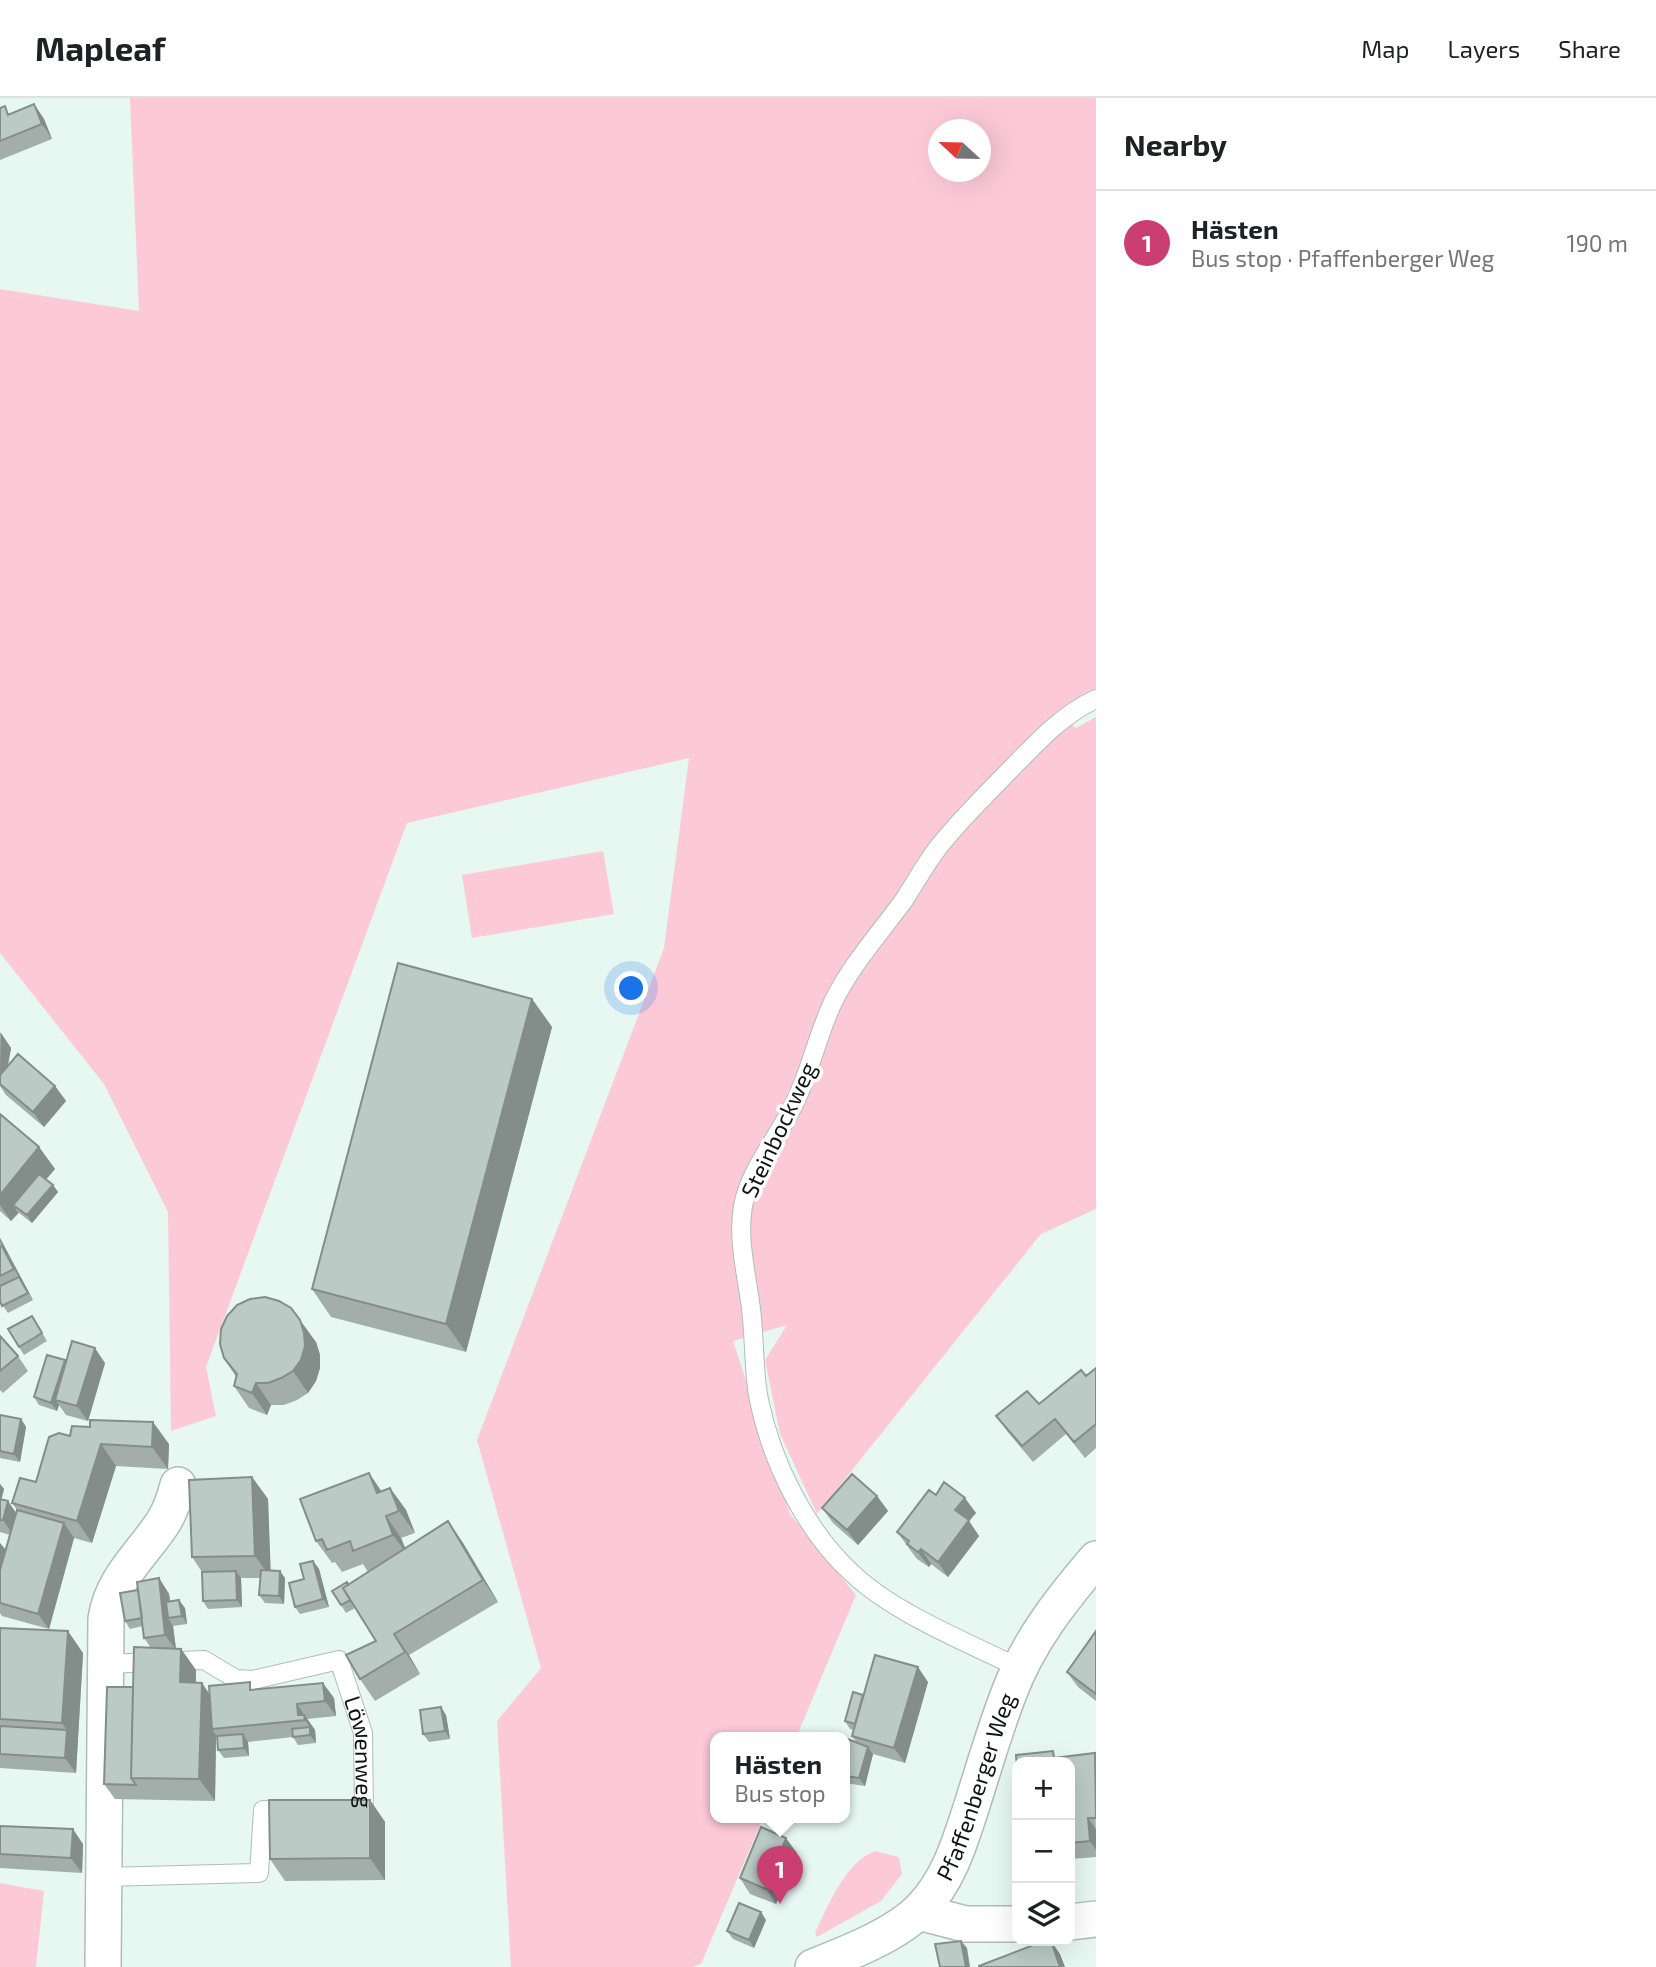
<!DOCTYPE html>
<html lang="en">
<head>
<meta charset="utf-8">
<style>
  :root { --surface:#fff; --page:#f2f2f2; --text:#202124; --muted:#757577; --line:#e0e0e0; --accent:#ca3e72 }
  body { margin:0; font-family:"Exo 2",sans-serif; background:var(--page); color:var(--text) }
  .controls { position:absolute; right:21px; bottom:21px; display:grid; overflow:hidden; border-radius:14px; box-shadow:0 7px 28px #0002 }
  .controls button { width:63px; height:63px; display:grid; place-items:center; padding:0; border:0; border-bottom:2px solid var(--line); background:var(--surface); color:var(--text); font:35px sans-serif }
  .compass { position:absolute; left:928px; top:21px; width:63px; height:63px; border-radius:50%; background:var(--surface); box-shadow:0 7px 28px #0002; rotate:292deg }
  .you { position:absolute; left:632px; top:891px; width:24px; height:24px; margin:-18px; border:5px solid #fff; border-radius:50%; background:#1a73e8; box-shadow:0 0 0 10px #1a73e833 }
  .badge { display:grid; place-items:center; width:46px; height:46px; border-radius:50%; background:var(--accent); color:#fff; font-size:23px; font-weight:700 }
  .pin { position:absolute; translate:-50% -58px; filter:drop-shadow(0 2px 4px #0008) }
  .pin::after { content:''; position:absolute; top:37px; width:24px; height:21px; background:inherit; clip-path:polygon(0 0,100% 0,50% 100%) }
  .popup { position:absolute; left:710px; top:1634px; width:140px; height:91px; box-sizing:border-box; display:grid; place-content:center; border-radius:14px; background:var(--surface); filter:drop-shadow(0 2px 5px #0005); font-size:23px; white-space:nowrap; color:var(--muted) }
  .popup b { font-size:26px; color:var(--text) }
  .popup::after { content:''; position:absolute; left:50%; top:100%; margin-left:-14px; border:14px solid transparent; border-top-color:var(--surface) }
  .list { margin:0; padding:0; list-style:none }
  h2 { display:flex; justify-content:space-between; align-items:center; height:91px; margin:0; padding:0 28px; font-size:30px }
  h2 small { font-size:23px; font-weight:400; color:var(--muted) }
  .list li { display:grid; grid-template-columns:46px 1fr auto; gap:21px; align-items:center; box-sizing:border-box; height:105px; padding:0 28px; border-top:2px solid var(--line) }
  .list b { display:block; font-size:26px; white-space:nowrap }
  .list p { margin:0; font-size:23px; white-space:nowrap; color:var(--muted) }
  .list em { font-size:23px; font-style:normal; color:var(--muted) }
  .icon { flex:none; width:38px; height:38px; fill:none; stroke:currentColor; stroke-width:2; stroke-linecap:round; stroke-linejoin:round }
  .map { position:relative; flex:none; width:1096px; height:1869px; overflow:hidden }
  header { display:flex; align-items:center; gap:42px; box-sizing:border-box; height:98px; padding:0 35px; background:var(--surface); border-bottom:2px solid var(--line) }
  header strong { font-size:33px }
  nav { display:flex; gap:38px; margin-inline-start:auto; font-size:24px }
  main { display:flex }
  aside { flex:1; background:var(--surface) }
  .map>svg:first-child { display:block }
</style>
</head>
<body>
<header>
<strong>Mapleaf</strong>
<nav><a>Map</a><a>Layers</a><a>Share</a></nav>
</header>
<main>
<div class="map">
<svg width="1096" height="1869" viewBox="0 0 1096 1869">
  <rect width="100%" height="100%" fill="#e7f7f2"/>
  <path fill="#fccad7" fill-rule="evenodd" d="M130,0H1096V590L1058,613L1076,630L1096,619V1111L1041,1136L817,1416L780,1336L765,1262L787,1227L733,1243L790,1416L856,1497L796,1640H715V1720H763L701,1866L692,1869H511L497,1623L541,1570L477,1342L664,850L689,660L407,725L206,1269L216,1318L171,1333L168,1114L104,986L0,855V191L139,213ZM939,32H981V74H939Z
    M603,753L614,816L472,840L462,777Z
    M875,1753L899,1759L902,1776L881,1803L817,1839L815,1835C828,1808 845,1764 875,1753Z
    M0,1785L44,1793L36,1869H0Z"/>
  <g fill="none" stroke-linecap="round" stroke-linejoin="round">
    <defs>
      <g id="service">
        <path id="s1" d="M106,1566L204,1562L236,1581L253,1582L339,1562L363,1635L364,1715L353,1714"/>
        <path d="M1019,1570C967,1544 896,1516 854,1477C806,1434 772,1365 759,1302C753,1272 755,1241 751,1211C747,1177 737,1142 743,1108C750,1072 776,1042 792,1010C810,976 817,937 834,902C852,866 880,835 904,802C915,785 925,767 937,751C957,725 981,702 1003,679C1032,650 1059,618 1096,601"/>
        <path d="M104,1779L259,1775L263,1712L294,1713"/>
      </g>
      <g id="minor">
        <path d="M919,1814L965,1826H1017"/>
        <path d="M1070,1824L1096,1821"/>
        <path d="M103,1869L106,1521C112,1480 143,1456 164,1423C171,1411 175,1399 178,1387"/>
        <path id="s2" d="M813,1869C846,1856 896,1837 921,1811C949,1782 960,1744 972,1707C984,1669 995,1631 1009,1595C1028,1544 1061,1502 1096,1461"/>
      </g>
    </defs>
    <use href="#service" stroke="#aebdb8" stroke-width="20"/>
    <use href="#minor" stroke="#aebdb8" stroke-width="38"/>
    <use href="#service" stroke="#fff" stroke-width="18"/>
    <use href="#minor" stroke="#fff" stroke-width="35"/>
  </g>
  <path fill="#a1aea9" d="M34,6L44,21L52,41L0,62V10L10,16Z
    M532,901L552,929L466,1254L331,1219L312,1191Z
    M0,934L11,950L8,968L55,988L66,1003L44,1029L6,997L0,988Z
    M0,1016L39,1049L55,1071L46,1081L53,1087L58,1094L32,1125L19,1115L11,1123L0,1113Z
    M0,1140L33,1202L8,1215L0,1203Z
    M32,1218L47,1243L24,1257L19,1249Z
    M0,1238L18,1258L28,1273L3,1295L0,1292Z
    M316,1244L320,1257V1270L316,1283L308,1295L297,1302L284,1307H271L267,1317L249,1310L234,1288L236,1279L224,1260Z
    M66,1264L105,1265L88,1323L66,1317L59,1307L57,1313L39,1307L34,1299Z
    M1096,1270V1350L1085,1360L1066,1336L1033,1364L1007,1333L996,1318L1039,1306L1086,1278Z
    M0,1317L21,1321L26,1329L20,1364L0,1360Z
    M70,1338L169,1346L168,1371L116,1368L92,1445L74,1440L49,1531L2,1518L0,1515V1472L10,1437L0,1434V1386L4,1391L1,1401L8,1403L16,1415L17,1412L12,1405L36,1384Z
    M252,1379L268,1401L270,1472L285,1480L284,1506L265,1505L259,1497L260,1480H241L242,1509L208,1511L203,1503L202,1474L192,1459Z
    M390,1390L406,1412L415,1435L401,1440L405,1450L448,1423L463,1445L498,1504L409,1557L420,1576L375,1603L360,1581L376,1543L355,1510L346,1515L341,1507L349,1487L368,1474L363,1466L342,1474L335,1464L332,1465L316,1443L382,1394Z
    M936,1397L976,1415L969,1423L979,1438L948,1479L931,1466L929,1469L917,1461L897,1434Z
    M877,1398L888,1413L858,1447L833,1425L822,1410Z
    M313,1463L319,1471L329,1509L300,1516L295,1509L304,1481Z
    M159,1480L169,1496L170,1503L185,1510L187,1526L173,1528L176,1550L181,1551L196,1572V1585L210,1597L255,1592L334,1600L336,1618L307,1621L315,1632L316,1645L298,1647L293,1639L248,1644L249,1658L224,1660L218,1652L217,1639L216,1637L215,1703L115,1701L104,1686L133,1589L151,1550L144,1540L143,1528L130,1531L125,1523L138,1492Z
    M0,1530L83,1555L76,1675L0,1670Z
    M1096,1530V1603L1078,1589L1067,1574L1096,1534Z
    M928,1584L905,1665L873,1656L865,1688L845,1685V1640L857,1645L852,1638L854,1632L850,1631L845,1623L863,1597Z
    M446,1617L450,1641L429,1644L423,1636Z
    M1095,1655L1096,1759L1070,1761V1664L1057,1659Z
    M370,1702L385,1724V1782L285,1783L270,1761Z
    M0,1728L83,1746L82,1775L0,1770Z
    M797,1755L776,1806L750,1796L740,1780Z
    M766,1822L754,1850L733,1841L727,1833Z"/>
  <path fill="#838d8a" d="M34,6L44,21L52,41L42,26Z
    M532,901L552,929L466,1254L446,1226Z
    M1,935L11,950L5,981L0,974Z
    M55,988L66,1003L44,1029L33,1014Z
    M39,1049L55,1071L20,1112L13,1107L18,1115L11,1123L0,1107V1097Z
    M53,1087L58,1094L32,1125L27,1117Z
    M0,1140L12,1163L7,1156L0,1143Z
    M2,1148L12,1163L33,1202L14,1171Z
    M300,1222L316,1244L320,1257V1270L316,1283L308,1295L293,1273Z
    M95,1250L105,1265L88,1323L77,1308Z
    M65,1262L70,1270L55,1302L59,1307L57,1313L51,1305Z
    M256,1285L271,1307L267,1317L252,1295Z
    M21,1321L26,1329L20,1364L14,1356Z
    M153,1324L169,1346L168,1371L152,1349Z
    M101,1346L116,1368L92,1445L77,1423Z
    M369,1375L384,1397L392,1417L377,1395Z
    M252,1379L268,1401L271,1480L255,1458Z
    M0,1386L4,1391L0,1407Z
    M390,1390L406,1412L415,1435L399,1413Z
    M877,1398L888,1413L858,1447L847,1432Z
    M965,1400L976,1415L969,1423L979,1438L948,1479L938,1464L955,1412Z
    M8,1403L18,1418L14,1438L3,1422Z
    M386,1418L401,1440L409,1459L393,1437Z
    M448,1423L463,1445L498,1504L483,1482Z
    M64,1425L74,1440L49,1531L38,1516Z
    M0,1445L6,1452L0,1472Z
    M921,1451L931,1466L929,1469L918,1454Z
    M313,1463L319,1471L329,1509L323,1501Z
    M236,1473L241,1480L242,1509L237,1502Z
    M280,1473L285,1480L284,1506L279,1498Z
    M159,1480L169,1496L172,1520H168L173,1528L176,1552L165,1537Z
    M179,1502L185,1510L187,1526L182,1518Z
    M68,1533L83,1555L76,1675L65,1660L67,1632L62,1625Z
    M394,1536L409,1557L420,1576L405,1554Z
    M181,1551L196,1572L195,1606L180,1584Z
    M918,1569L928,1584L905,1665L894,1650Z
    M202,1585L217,1607L212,1631L216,1637L215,1703L199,1681Z
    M323,1585L334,1600L336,1618L325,1603Z
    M297,1606L315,1632L316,1645L310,1637V1629L305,1622L298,1617Z
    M441,1609L446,1617L450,1641L445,1633Z
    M243,1636L248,1644L249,1658L244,1650Z
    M868,1649L873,1656L865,1688L859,1680Z
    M370,1702L385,1724V1782L370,1760Z
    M1088,1720L1096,1731V1752L1090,1743Z
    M73,1731L83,1746L82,1775L71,1760Z
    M786,1740L797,1755L776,1806L766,1791Z
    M761,1814L766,1822L754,1850L749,1842Z
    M961,1843L967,1850L970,1869H966Z
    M1051,1843L1060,1856L1065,1869H1060Z"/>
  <path fill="#bbcac5" stroke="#838d8a" stroke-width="2" d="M34,6L42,26L0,43V10L5,8L8,17Z
    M398,865L532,901L446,1226L312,1191Z
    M18,956L55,988L33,1014L0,986V977Z
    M0,1016L39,1049L0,1097Z
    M39,1076L53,1087L27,1117L13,1107Z
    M2,1148L14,1171L0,1178V1149Z
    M19,1179L28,1195L2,1208L0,1203V1188Z
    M265,1199L279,1203L291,1210L300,1222L304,1235L305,1248L301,1262L293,1273L281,1280L268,1285H256L252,1295L234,1288L237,1276L224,1260L220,1246L221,1231L227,1218L237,1207L250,1201Z
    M32,1218L42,1235L19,1249L8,1231Z
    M0,1238L18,1258L0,1273Z
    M72,1243L95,1250L77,1308L55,1302Z
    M47,1257L65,1262L51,1305L34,1299Z
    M1096,1270V1326L1074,1344L1055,1321L1022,1348L996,1318L1027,1293L1039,1306L1081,1272L1086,1278Z
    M0,1317L21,1321L14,1356L0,1353Z
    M90,1322L153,1324L152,1349L101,1346L77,1423L12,1405L20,1380L36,1384L49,1339L59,1335L70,1338L72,1328L90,1329Z
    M369,1375L377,1395L390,1390L399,1413L386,1418L393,1437L353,1453L350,1443L327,1452L322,1441L316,1443L300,1401Z
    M852,1376L877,1398L847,1432L822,1410Z
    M252,1379L255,1458L192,1459L189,1382Z
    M944,1384L965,1400L955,1412L969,1422L938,1464L921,1451L918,1454L907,1446L909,1443L897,1434L929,1392L936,1397Z
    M0,1401L8,1403L3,1422H0Z
    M17,1412L64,1425L38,1516L0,1505V1472Z
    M448,1423L483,1482L394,1536L405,1554L360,1581L346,1557L376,1543L343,1490Z
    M313,1463L323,1501L295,1509L289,1485L304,1481L300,1466Z
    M261,1472L280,1473L279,1498L259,1497Z
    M236,1473L237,1502L203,1503L202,1474Z
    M159,1480L165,1537L144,1540L137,1484Z
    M347,1484L348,1487L343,1490L350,1502L341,1507L332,1493Z
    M138,1492L142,1520L125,1523L120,1495Z
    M179,1502L182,1518L168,1520L166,1504Z
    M0,1530L68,1533L62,1625L0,1621Z
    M1096,1533V1596L1067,1574Z
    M134,1549L181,1551L180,1584L202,1585L199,1681L131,1680Z
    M875,1557L918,1569L894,1650L852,1638Z
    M250,1584V1592L323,1585L325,1603L297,1606L298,1617H304L305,1622L212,1631L209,1588Z
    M107,1589H133L131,1680L136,1687L104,1686Z
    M853,1594L863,1597L855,1626L845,1623Z
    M441,1609L445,1633L423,1636L420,1612Z
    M0,1628L67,1632L65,1660L0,1656Z
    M310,1629V1637L293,1639L292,1631Z
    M243,1636L244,1650L218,1652L217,1638Z
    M845,1640L868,1649L859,1680L845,1678Z
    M1053,1653L1054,1660L1095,1655L1096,1720H1088L1090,1743L1070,1745V1664H1017V1670L1016,1657Z
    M269,1702H370V1760L270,1761Z
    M0,1728L73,1731L71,1760L0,1756Z
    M761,1729L786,1740L766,1791L740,1780Z
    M739,1805L761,1814L749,1842L727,1833Z
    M961,1843L966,1869H940L935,1846Z
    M1044,1843H1051L1060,1869H979V1868Z"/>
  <g text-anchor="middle" stroke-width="7" stroke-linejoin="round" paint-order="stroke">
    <g font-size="23" fill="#0f1413" stroke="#fff">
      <text transform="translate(779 1032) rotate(-65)" y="8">Steinbockweg</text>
      <text dy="8" stroke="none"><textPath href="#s1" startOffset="336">Löwenweg</textPath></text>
      <text dy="8" stroke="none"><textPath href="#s2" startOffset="259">Pfaffenberger Weg</textPath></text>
    </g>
  </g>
</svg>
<div class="controls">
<button>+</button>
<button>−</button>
<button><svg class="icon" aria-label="layers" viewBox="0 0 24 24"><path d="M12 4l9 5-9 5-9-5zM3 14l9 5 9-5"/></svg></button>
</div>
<svg class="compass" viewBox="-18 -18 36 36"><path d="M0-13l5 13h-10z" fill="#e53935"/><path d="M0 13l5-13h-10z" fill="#757577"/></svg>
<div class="you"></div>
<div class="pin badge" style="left:780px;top:1806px">1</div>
<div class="popup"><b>Hästen</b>Bus stop</div>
</div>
<aside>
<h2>Nearby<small></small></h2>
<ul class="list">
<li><span class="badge">1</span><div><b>Hästen</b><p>Bus stop · Pfaffenberger Weg</p></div><em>190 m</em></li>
</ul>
</aside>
</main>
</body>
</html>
